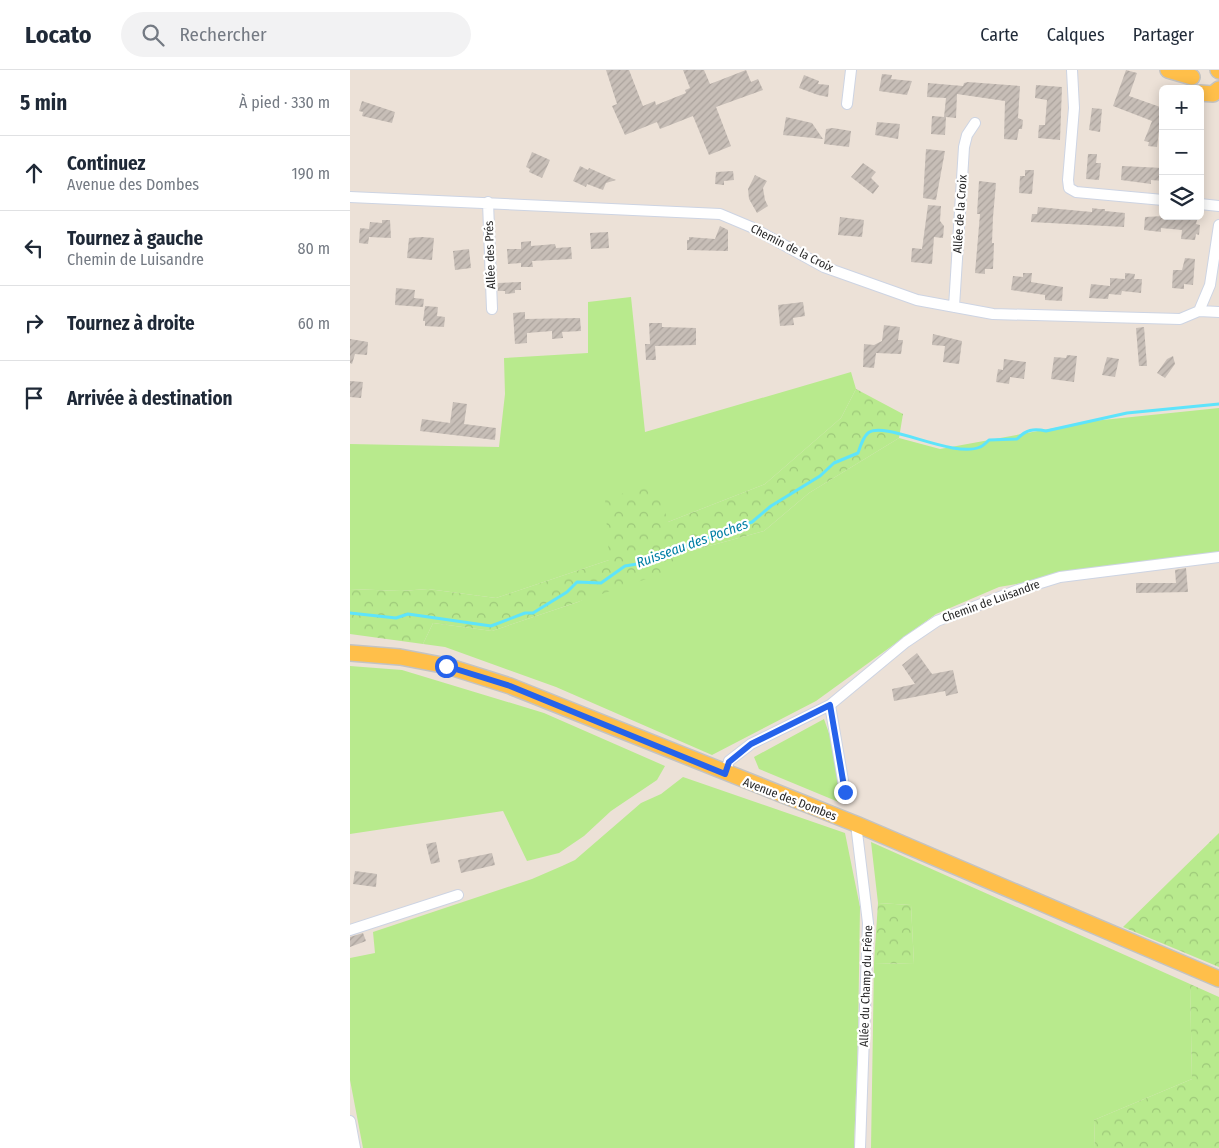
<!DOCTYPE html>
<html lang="fr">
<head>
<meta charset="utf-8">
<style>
  :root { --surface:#fff; --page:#f2f2f3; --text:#1f2937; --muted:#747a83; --line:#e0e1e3 }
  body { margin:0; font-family:"Fira Sans Condensed",sans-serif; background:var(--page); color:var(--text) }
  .controls { position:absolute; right:15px; top:15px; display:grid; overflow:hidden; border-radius:8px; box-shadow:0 2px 12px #0003 }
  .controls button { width:45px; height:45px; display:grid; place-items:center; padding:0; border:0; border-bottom:1px solid var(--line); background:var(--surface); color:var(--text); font:25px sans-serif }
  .stop { position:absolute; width:15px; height:15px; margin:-11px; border:4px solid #2563eb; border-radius:50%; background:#fff }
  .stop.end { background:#2563eb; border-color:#fff; box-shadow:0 1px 5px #0008 }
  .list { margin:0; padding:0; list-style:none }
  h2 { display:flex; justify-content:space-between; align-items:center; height:65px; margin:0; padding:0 20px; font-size:21px }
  h2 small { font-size:16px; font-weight:400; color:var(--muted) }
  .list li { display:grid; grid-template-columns:32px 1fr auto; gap:15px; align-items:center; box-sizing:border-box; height:75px; padding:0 20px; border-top:1px solid var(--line) }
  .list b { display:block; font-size:19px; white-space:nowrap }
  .list p { margin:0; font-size:16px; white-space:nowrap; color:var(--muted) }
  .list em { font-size:16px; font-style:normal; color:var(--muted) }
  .icon { flex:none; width:28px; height:28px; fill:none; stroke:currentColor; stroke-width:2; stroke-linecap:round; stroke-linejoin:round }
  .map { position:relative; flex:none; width:869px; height:1078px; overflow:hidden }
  header { display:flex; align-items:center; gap:30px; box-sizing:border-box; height:70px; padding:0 25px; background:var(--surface); border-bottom:1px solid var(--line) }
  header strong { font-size:24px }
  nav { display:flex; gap:28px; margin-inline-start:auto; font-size:18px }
  .search { width:350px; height:45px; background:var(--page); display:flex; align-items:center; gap:12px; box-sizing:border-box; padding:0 18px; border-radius:28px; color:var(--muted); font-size:19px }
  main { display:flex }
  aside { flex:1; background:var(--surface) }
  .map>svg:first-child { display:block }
</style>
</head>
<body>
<header>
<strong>Locato</strong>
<div class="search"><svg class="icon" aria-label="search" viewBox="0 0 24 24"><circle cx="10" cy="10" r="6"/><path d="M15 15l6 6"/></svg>Rechercher</div>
<nav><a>Carte</a><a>Calques</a><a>Partager</a></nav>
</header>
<main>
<aside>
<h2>5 min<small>À pied · 330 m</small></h2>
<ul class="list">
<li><svg class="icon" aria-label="ahead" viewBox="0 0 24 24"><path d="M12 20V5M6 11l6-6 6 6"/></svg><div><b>Continuez</b><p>Avenue des Dombes</p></div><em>190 m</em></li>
<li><svg class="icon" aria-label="left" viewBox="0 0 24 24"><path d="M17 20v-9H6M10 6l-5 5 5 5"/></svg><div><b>Tournez à gauche</b><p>Chemin de Luisandre</p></div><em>80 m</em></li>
<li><svg class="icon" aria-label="right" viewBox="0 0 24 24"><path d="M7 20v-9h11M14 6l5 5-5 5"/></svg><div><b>Tournez à droite</b></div><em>60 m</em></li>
<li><svg class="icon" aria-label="arrive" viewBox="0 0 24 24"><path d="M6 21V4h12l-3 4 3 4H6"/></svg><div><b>Arrivée à destination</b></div></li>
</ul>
</aside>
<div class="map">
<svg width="869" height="1078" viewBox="0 0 869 1078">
  <defs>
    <pattern id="forest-crowns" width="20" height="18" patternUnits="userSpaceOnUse" patternTransform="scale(1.25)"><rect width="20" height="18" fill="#b8ea8d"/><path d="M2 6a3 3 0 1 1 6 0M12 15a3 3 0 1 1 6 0" fill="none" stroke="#9ec97a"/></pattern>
    <pattern id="building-hatch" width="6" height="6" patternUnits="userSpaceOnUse" patternTransform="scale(1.25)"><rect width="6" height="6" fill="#c7beb7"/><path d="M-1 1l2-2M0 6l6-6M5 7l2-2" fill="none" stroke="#aba39d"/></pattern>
  </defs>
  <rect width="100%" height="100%" fill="#ece1d7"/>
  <path fill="#b8ea8d" d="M281,227L295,362L501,302L506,319L491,348L415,414L318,452L259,490L146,528L78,519L51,521L0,519V374L149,377L155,324L154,288L238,283V232Z
    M869,338V485L708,507L649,517L586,544L466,631L362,685L206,617L95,577L73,574L83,553L142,561L228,532L330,484L414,461L459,423L549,368L590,379L743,351Z
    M0,596L52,600L194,643L315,696L307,710L261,741L234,766L209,783L177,791L153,741L0,764Z
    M474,649L481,669L491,733L409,699L404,687Z
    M333,707L495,763L510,837L508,966L504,1078H13L0,1010V888L25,883L23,862L182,809L212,796L225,790L291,733L311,724Z
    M521,772L840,914L842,1009L744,1050L745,1078H521L524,893L564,894L561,835L528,833Z"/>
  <path fill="url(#forest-crowns)" d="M506,319L553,344L549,368L459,423L414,461L330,484L329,498L142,561L83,553L73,574L0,564V519L51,521L78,519L146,528L259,490L255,428L307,415L318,452L415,414L491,348Z
    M869,763V897L773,857Z
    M528,833L561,835L564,894L524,893Z
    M840,914L869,927V1078H745L744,1050L842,1009Z"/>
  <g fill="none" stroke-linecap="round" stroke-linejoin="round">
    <path stroke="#5ee4fb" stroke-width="3" d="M0,543L46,548L58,544L141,556L175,543H183L217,522L227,512L251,513L275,496L287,494L303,484L335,477L402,452L421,436L470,406L484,393L508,383C510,377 513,367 518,363C535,350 603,389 630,377C633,376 637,372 639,370L667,369C676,360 683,358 696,361L777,343L869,334"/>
  </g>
  <path fill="url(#building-hatch)" d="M256,0H279L293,36L305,31L306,35L336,23L335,20L340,18L333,0H354L360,14L396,0L401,12L408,9L413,20L366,37L381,76L359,85L343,46L310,59L307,52L275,65L262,36L267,34Z
    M776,0L787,3L779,26L813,38V61L809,60L807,77L798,76L799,72L794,71L802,51L763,36Z
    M532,4L542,5L541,9L562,11L557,25L529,21Z
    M454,5L469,11L468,14L479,15L478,27L468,25L449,18Z
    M618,12L670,16L668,48L673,50L672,59H669L667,70L654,69L655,31L607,24L606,48L596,47L595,65L581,64L582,46L594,47L596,28L577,27L578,13L613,16L614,13Z
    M686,15L712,17L710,70L688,68L689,55H695L697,30L685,28Z
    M12,31L45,42L42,53L12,46L13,42L9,41Z
    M742,38L752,39L750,62L739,60Z
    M436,47L462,53L473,69L433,65Z
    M527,52L550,54L548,69L525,65Z
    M483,58L501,61L499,77L474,74L476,59Z
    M576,79L595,81L586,130L573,128Z
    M182,82L200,90L192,108L179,102L180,99L176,97Z
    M738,84H747L746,93H751L749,110L736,109Z
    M513,93L526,102L521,108L529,116L523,124L501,107Z
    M230,96L238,100L239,98L266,110L256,113L253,120L237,114L236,117L223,111Z
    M772,96L813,98V111L801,110V114L771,110Z
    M675,100H684L682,124L669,123L670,106H675Z
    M383,101L384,110L374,111V115L365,114L366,102Z
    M405,105L417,111L413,118L415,130L418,136L407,143L399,129L398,119Z
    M629,111L646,113L643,147L642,173H644L643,199H635V204L625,203L630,144H627Z
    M578,135L591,136L590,151L594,156L593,168L584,167L582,194L561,192L562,178L572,179Z
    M688,137L742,142V138L749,139H755V141L775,143L774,157L681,152L682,144H687Z
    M815,146L847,150L846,154L850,155L849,165L846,164L845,170L831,169L832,160L811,158V162L794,160L795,147Z
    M490,147L514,150L512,167L488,165Z
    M32,150H40L41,168L19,167L18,174L9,173L10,158L19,159L20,152L32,153Z
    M370,156L378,160V181L337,180V170H339V167L365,169Z
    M258,162L259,178L241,179L240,163Z
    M72,167L84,168L82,190L57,188L59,168Z
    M181,171V176L205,174L206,178L221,177L222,189L182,191L183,197H171V193L158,194L157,179H171V172Z
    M119,179L121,198L105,200L103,181Z
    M835,188L845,189L843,215L834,214V219L822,218L823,200H832Z
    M673,203H682L681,212L713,217L712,231L695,230V225L661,220L663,206L673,207Z
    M775,203L785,204L784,209H792L791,223L772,221L771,225L759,224L758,229L739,228L741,214L760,216V208L775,209Z
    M171,212V220H165V223L155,224V221H148V213Z
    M46,218L65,220L64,228L74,229L73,237L45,235Z
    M453,232L455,246L443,248L444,255L430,256L428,235Z
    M75,236L88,237L87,246L95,247L94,257L75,256V251H73Z
    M175,242V249L230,248L231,261L212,262L213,268L202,269V261L177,263V273L165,274L163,243Z
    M299,253H312V257L346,258V275L305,276L306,290H296L295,274H300Z
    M534,255L550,257L548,270H553L551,284L526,283L524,298L513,297L514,274L524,275L532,271Z
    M794,257L797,296H789L786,258Z
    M583,264L612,271L609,294L593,292L595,276L582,275Z
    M0,269L18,272L17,285L5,284L2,294L0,293Z
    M717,285L727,286L724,312L701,309L704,287L716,288Z
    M823,286L825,294L815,308L807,303L817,289Z
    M757,287L769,289L765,307L752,305Z
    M654,289L676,292L674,309L660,307L659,314L646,312L648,299L653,300Z
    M0,311L13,312L11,328L0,327Z
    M103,332L117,334L114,354L146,358L145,370L70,361L72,349L100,353Z
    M836,498L838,522L786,523V513H826L825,500Z
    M567,583L582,604L603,600L608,623L596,626L595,621L544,631L542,619L565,614L552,595Z
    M86,772L90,792L81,794L76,774Z
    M142,783L145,795L111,803L108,790Z
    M5,801L27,804L26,817L3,814Z
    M13,863L16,871L0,877V867Z"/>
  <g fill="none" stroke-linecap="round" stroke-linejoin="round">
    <defs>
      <path id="minor" d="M722,0L724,38L718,110L719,118L726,122L813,130
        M497,34L501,0
        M0,127L370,144L401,157L474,197L567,230L643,244L830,249L849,241L860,215L869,155
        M138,132L142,239
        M850,134L869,136
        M604,237L614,77L617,65L625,53
        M849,241L869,242
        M480,635L495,722
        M375,704L379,691L401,674L480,635L556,572L587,551L668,520L710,507L869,487
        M506,754L518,853L510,1078
        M0,860L108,825
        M0,1051L5,1078"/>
      <path id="primary" d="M818,0L842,7
        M868,0L869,1
        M850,23L863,24L869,19
        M0,583L50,587L97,596L160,616L506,754L869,909"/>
    </defs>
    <use href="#minor" stroke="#cdd4e3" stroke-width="12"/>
    <use href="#primary" stroke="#c3c3c3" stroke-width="18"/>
    <use href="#minor" stroke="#fff" stroke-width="10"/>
    <use href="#primary" stroke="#ffbf4a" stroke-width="15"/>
  </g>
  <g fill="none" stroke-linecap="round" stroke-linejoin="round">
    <path stroke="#2563eb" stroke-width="6" d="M96,596L160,616L375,704L379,692L401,674L480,635L495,722"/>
  </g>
  <g text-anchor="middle" stroke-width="4.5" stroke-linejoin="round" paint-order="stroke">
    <g font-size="12" fill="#282828" stroke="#fff">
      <text transform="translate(610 144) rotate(-86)" y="4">Allée de la Croix</text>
      <text transform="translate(442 178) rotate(27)" y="4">Chemin de la Croix</text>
      <text transform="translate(140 185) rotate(-92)" y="4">Allée des Prés</text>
      <text transform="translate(641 531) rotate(-20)" y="4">Chemin de Luisandre</text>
      <text transform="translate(440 729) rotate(21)" y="4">Avenue des Dombes</text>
      <text transform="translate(516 916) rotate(-88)" y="4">Allée du Champ du Frêne</text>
    </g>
    <g font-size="14" font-style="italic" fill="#007fa4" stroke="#fff">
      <text transform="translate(342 473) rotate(-20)" y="5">Ruisseau des Poches</text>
    </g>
  </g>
</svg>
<div class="controls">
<button>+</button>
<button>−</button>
<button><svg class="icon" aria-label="layers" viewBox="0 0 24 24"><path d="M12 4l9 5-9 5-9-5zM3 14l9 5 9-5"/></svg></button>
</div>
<div class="stop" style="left:96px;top:596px"></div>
<div class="stop end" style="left:495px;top:722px"></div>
</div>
</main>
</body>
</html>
